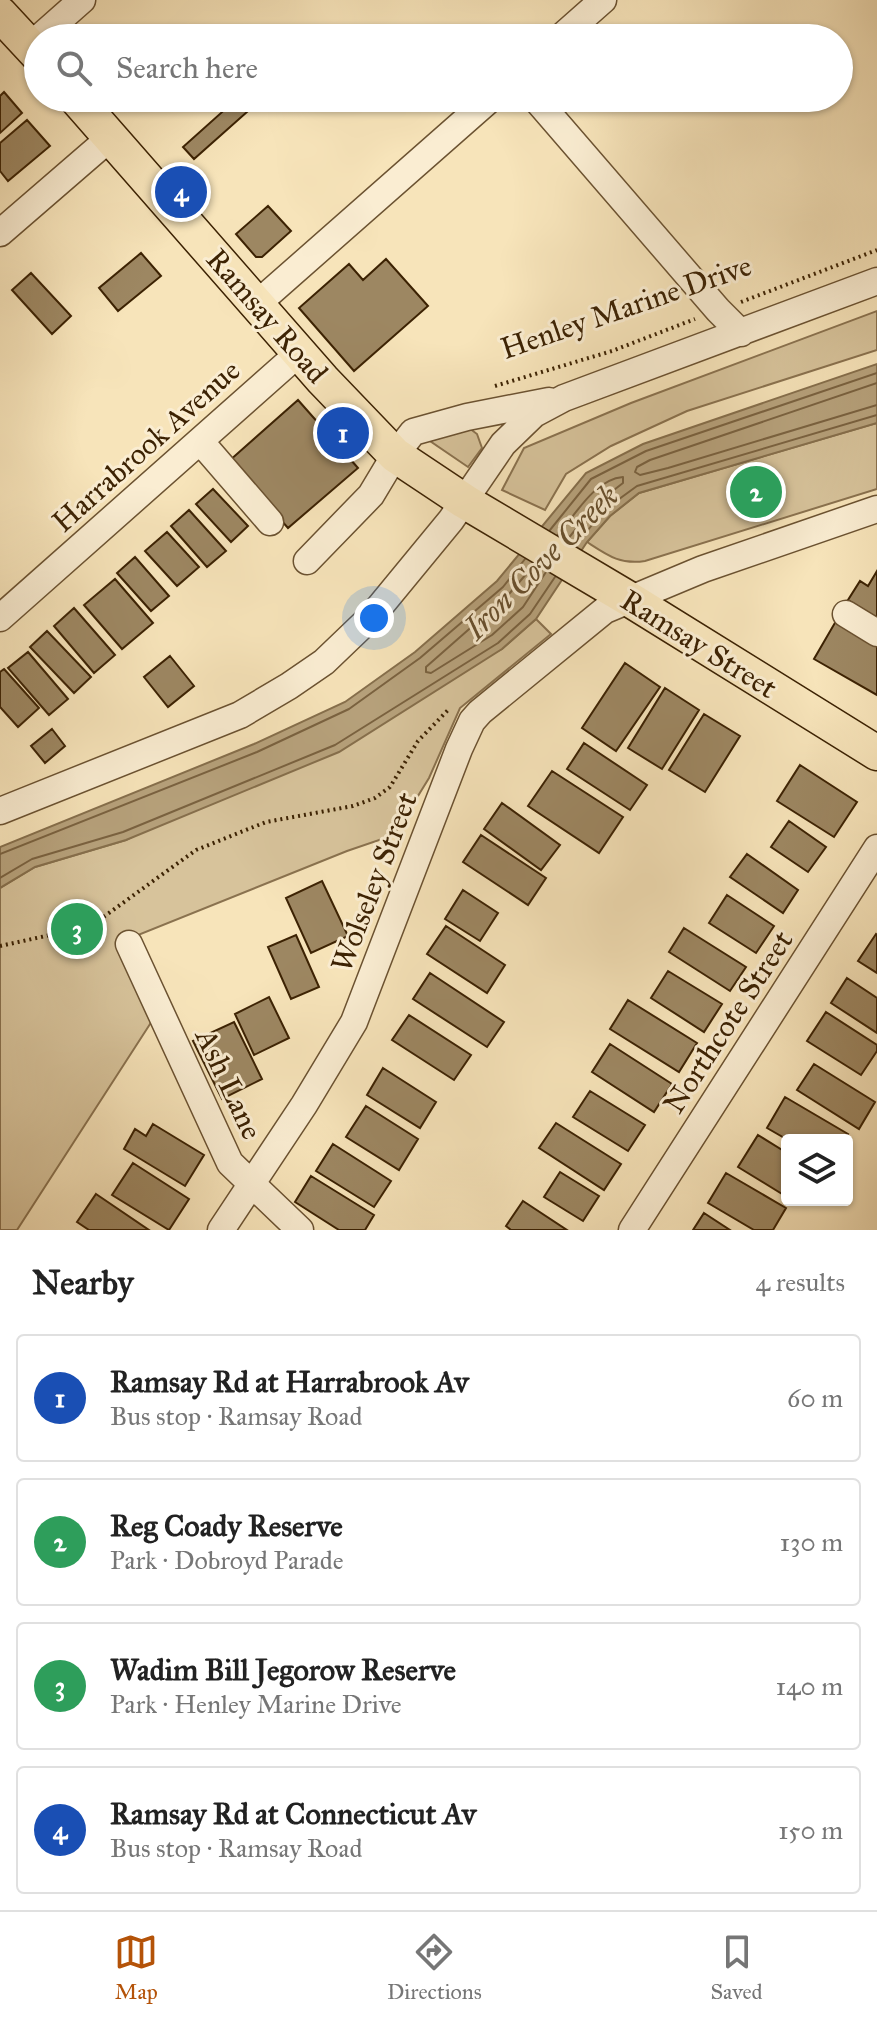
<!DOCTYPE html>
<html lang="en">
<head>
<meta charset="utf-8">
<style>
  :root { --surface:#fff; --page:#f6f6f6; --text:#222; --muted:#767676; --line:#e0e0e0; --accent:#b45309 }
  body { margin:0; font-family:"IM FELL Great Primer",serif; background:var(--page); color:var(--text) }
  .controls { position:absolute; right:24px; bottom:24px; display:grid; overflow:hidden; border-radius:8px; box-shadow:0 2px 6px #0004 }
  .controls button { width:72px; height:72px; display:grid; place-items:center; padding:0; border:0; border-bottom:2px solid var(--line); background:var(--surface); color:var(--text); font:40px sans-serif }
  .you { position:absolute; left:374px; top:618px; width:28px; height:28px; margin:-20px; border:6px solid #fff; border-radius:50%; background:#1a73e8; box-shadow:0 0 0 12px #1a73e833 }
  .badge { display:grid; place-items:center; width:52px; height:52px; border-radius:50%; background:var(--accent); color:#fff; font-size:26px; font-weight:700 }
  .pin { position:absolute; translate:-50% -50%; border:4px solid #fff; box-shadow:0 2px 8px #0006 }
  .list { margin:0; padding:0; list-style:none }
  h2 { display:flex; justify-content:space-between; align-items:center; height:104px; margin:0; padding:0 32px; font-size:34px }
  h2 small { font-size:26px; font-weight:400; color:var(--muted) }
  .list li { display:grid; grid-template-columns:52px 1fr auto; gap:24px; align-items:center; box-sizing:border-box; height:128px; margin:0 16px 16px; padding:0 16px; border:2px solid var(--line); border-radius:8px }
  .list b { display:block; font-size:30px; white-space:nowrap }
  .list p { margin:0; font-size:26px; white-space:nowrap; color:var(--muted) }
  .list em { font-size:26px; font-style:normal; color:var(--muted) }
  .icon { flex:none; width:44px; height:44px; fill:none; stroke:currentColor; stroke-width:2; stroke-linecap:round; stroke-linejoin:round }
  .map { position:relative; flex:none; width:877px; height:1230px; overflow:hidden }
  .search { position:absolute; background:var(--surface); box-shadow:0 2px 6px #0004; left:24px; right:24px; top:24px; height:88px; display:flex; align-items:center; gap:20px; box-sizing:border-box; padding:0 28px; border-radius:44px; color:var(--muted); font-size:30px }
  .sheet { height:680px; background:var(--surface) }
  nav { display:flex; justify-content:space-around; align-items:center; box-sizing:border-box; height:112px; border-top:2px solid var(--line); background:var(--surface); font-size:22px; color:var(--muted) }
  nav a { display:grid; justify-items:center; gap:4px }
  nav .on { color:var(--accent) }
  .map>svg:first-child { display:block }
</style>
</head>
<body>
<div class="map">
<svg width="877" height="1230" viewBox="0 0 877 1230">
  <rect width="100%" height="100%" fill="#f7e4ba"/>
  <filter id="stains"><feTurbulence type="fractalNoise" baseFrequency=".0025" numOctaves="4"/><feColorMatrix values="0 0 0 0 .2 0 0 0 0 .09 0 0 0 0 .02 0 0 0 .5 -.17"/></filter>
  <radialGradient id="worn" r=".72"><stop offset=".6" stop-color="#630" stop-opacity="0"/><stop offset="1" stop-color="#630" stop-opacity=".3"/></radialGradient>
  <path fill="#d7c39b" stroke="#8a724f" stroke-width="2" d="M877,311V350L687,411L611,446L566,474L545,510L502,490L524,448L631,403Z
    M877,423V489L645,561C620,565 607,555 587,542L610,516L639,493Z
    M469,428L477,434L482,448L468,467L430,441Z
    M536,619L551,634L460,708L429,778L394,835L347,851L118,943L152,1021L17,1230H0V888L35,867L126,840L502,649Z"/>
  <path fill="#b7a27c" stroke="#866f4c" stroke-width="2" d="M877,364V423L639,493L610,516L587,542L536,619L502,649L339,752L126,840L35,867L0,888V847L254,744L345,702L415,652L497,581L586,473L643,444Z"/>
  <g fill="none" stroke-linecap="round" stroke-linejoin="round">
    <path stroke="#7a6240" stroke-width="2" d="M877,383L650,460L637,467L635,472L640,475L668,468L877,405
      M550,530L591,479L646,451L877,373
      M558,535C575,515 595,479 623,477V483L597,503L567,540
      M576,545L604,510L637,486L877,415
      M534,565L509,594L426,667V672L431,673L492,635L523,607L546,572
      M0,854L257,752L349,709L420,658L503,587L525,559
      M0,878L32,859L123,832L335,745L498,643L530,614L555,577"/>
  </g>
  <path fill="#9d8762" stroke="#3c2203" stroke-width="2" d="M4,92L22,113L0,133V96Z
    M229,98H251L256,104L194,159L183,147L230,105L226,100Z
    M27,120L50,146L8,181L0,171V143Z
    M268,206L291,231L262,257H256L236,234Z
    M141,253L161,276L118,311L99,288Z
    M386,259L428,306L354,371L299,308L349,264L363,280Z
    M31,273L71,316L52,334L12,290Z
    M298,400L358,468L288,528L229,461Z
    M213,489L248,526L231,542L196,504Z
    M189,510L226,551L207,567L171,526Z
    M167,532L199,567L177,586L145,551Z
    M135,557L169,596L151,611L117,573Z
    M877,571V618L848,600L860,581L868,586Z
    M115,579L153,623L122,649L84,605Z
    M74,608L115,655L94,673L54,626Z
    M836,621L877,644V695L814,659Z
    M47,631L91,677L74,693L30,647Z
    M28,652L68,699L49,715L8,668Z
    M170,656L194,686L168,707L144,677Z
    M625,663L660,687L616,751L582,728Z
    M4,669L39,708L18,727L0,707V672Z
    M665,688L699,710L662,769L628,748Z
    M704,714L740,736L705,792L669,770Z
    M52,729L65,746L45,763L31,746Z
    M584,743L647,785L630,810L567,769Z
    M800,765L857,802L834,837L777,801Z
    M552,771L623,817L599,853L528,806Z
    M502,803L560,845L541,870L484,829Z
    M789,821L826,847L808,872L771,847Z
    M481,835L546,878L528,905L463,862Z
    M747,854L798,890L783,913L730,877Z
    M322,881L348,936L311,953L286,898Z
    M463,890L498,913L480,941L445,919Z
    M727,895L774,926L756,953L709,923Z
    M446,926L505,965L487,993L427,954Z
    M684,928L746,967L730,991L669,952Z
    M876,934L877,935V973L858,961Z
    M296,935L319,987L291,999L268,947Z
    M668,971L722,1004L704,1032L651,998Z
    M430,973L504,1022L487,1047L413,999Z
    M847,978L877,998V1033L831,1003Z
    M269,997L289,1038L254,1055L235,1014Z
    M628,1000L697,1043L679,1072L610,1029Z
    M826,1012L877,1045V1051L861,1075L807,1041Z
    M409,1015L471,1055L454,1080L392,1040Z
    M234,1022L262,1079L222,1099L193,1041Z
    M610,1044L672,1084L654,1112L592,1072Z
    M814,1064L875,1102L859,1129L797,1090Z
    M383,1068L436,1102L420,1128L367,1095Z
    M590,1091L645,1125L628,1151L573,1117Z
    M785,1097L848,1134L844,1140H788L767,1128Z
    M366,1106L418,1139L399,1170L346,1137Z
    M556,1123L621,1164L604,1190L539,1148Z
    M153,1124L204,1155L185,1186L124,1149L135,1129L146,1136Z
    M758,1135L787,1153V1197L738,1167Z
    M333,1144L391,1181L374,1207L316,1171Z
    M133,1163L189,1199L169,1230L112,1195Z
    M560,1172L599,1196L583,1221L544,1197Z
    M726,1173L786,1208L773,1230H754L708,1203Z
    M311,1176L374,1215L365,1230H339L295,1202Z
    M96,1194L149,1230H89L77,1222Z
    M523,1201L567,1230H511L506,1226Z
    M704,1213L730,1230H693Z"/>
  <g fill="none" stroke-linecap="round" stroke-linejoin="round">
    <defs>
      <path id="minor" d="M39,38L82,0
        M560,38L603,0
        M535,98L718,310L741,333
        M0,233L111,137
        M257,304L491,98
        M200,441L270,522
        M307,561L371,495L395,455L413,432L467,417L549,401
        M846,614L877,633
        M0,618L299,353
        M0,811L240,715L289,686L324,662L372,616L451,520L503,444L534,414L564,398L877,281
        M129,944L230,1163L300,1230
        M221,1230L304,1105L354,1022L459,749L472,721L480,712L605,610L703,569L877,509
        M632,1230L877,848"/>
      <path id="major" d="M0,14L38,55
        M76,98L323,380L395,455L464,501L629,599L877,753"/>
    </defs>
    <use href="#minor" stroke="#6b5231" stroke-width="29"/>
    <use href="#major" stroke="#3c2203" stroke-width="37"/>
    <path stroke="#3c2203" stroke-width="4" stroke-dasharray="2 4" stroke-linecap="butt" d="M741,302L877,250
      M495,386L612,351L695,319
      M0,946L64,932L102,918L196,850L266,822L353,806L375,798L390,787L418,741L449,709"/>
    <use href="#minor" stroke="#faedd2" stroke-width="26"/>
    <use href="#major" stroke="#f7e4ba" stroke-width="34"/>
  </g>
  <g text-anchor="middle" stroke-width="6" stroke-linejoin="round" paint-order="stroke">
    <g font-size="30" fill="#3c2203" stroke="#faedd2">
      <text transform="translate(626 307) rotate(-19)" y="10">Henley Marine Drive</text>
      <text transform="translate(267 316) rotate(49)" y="10">Ramsay Road</text>
      <text transform="translate(146 446) rotate(-42)" y="10">Harrabrook Avenue</text>
      <text transform="translate(699 644) rotate(32)" y="10">Ramsay Street</text>
      <text transform="translate(374 882) rotate(-69)" y="10">Wolseley Street</text>
      <text transform="translate(728 1022) rotate(-57)" y="10">Northcote Street</text>
      <text transform="translate(229 1084) rotate(65)" y="10">Ash Lane</text>
    </g>
    <g font-size="32" font-style="italic" fill="#674f2d" stroke="#faedd2">
      <text transform="translate(541 562) rotate(-45)" y="11">Iron Cove Creek</text>
    </g>
  </g>
  <rect width="100%" height="100%" filter="url(#stains)"/>
  <rect width="100%" height="100%" fill="url(#worn)"/>
</svg>
<div class="controls">
<button><svg class="icon" aria-label="layers" viewBox="0 0 24 24"><path d="M12 4l9 5-9 5-9-5zM3 14l9 5 9-5"/></svg></button>
</div>
<div class="you"></div>
<div class="pin badge" style="left:343px;top:433px;background:#1a4fb4">1</div>
<div class="pin badge" style="left:756px;top:492px;background:#2e9e5b">2</div>
<div class="pin badge" style="left:77px;top:929px;background:#2e9e5b">3</div>
<div class="pin badge" style="left:181px;top:192px;background:#1a4fb4">4</div>
<div class="search"><svg class="icon" aria-label="search" viewBox="0 0 24 24"><circle cx="10" cy="10" r="6"/><path d="M15 15l6 6"/></svg>Search here</div>
</div>
<section class="sheet">
<h2>Nearby<small>4 results</small></h2>
<ul class="list">
<li><span class="badge" style="background:#1a4fb4">1</span><div><b>Ramsay Rd at Harrabrook Av</b><p>Bus stop · Ramsay Road</p></div><em>60 m</em></li>
<li><span class="badge" style="background:#2e9e5b">2</span><div><b>Reg Coady Reserve</b><p>Park · Dobroyd Parade</p></div><em>130 m</em></li>
<li><span class="badge" style="background:#2e9e5b">3</span><div><b>Wadim Bill Jegorow Reserve</b><p>Park · Henley Marine Drive</p></div><em>140 m</em></li>
<li><span class="badge" style="background:#1a4fb4">4</span><div><b>Ramsay Rd at Connecticut Av</b><p>Bus stop · Ramsay Road</p></div><em>150 m</em></li>
</ul>
</section>
<nav>
<a class="on"><svg class="icon" aria-label="map" viewBox="0 0 24 24"><path d="M3 6l6-2 6 2 6-2v14l-6 2-6-2-6 2zM9 4v14M15 6v14"/></svg>Map</a>
<a><svg class="icon" aria-label="directions" viewBox="0 0 24 24"><path d="M12 3l9 9-9 9-9-9zM9 14v-3h6M13 9l2 2-2 2"/></svg>Directions</a>
<a><svg class="icon" aria-label="saved" viewBox="0 0 24 24"><path d="M7 4h10v16l-5-4-5 4z"/></svg>Saved</a>
</nav>
</body>
</html>
